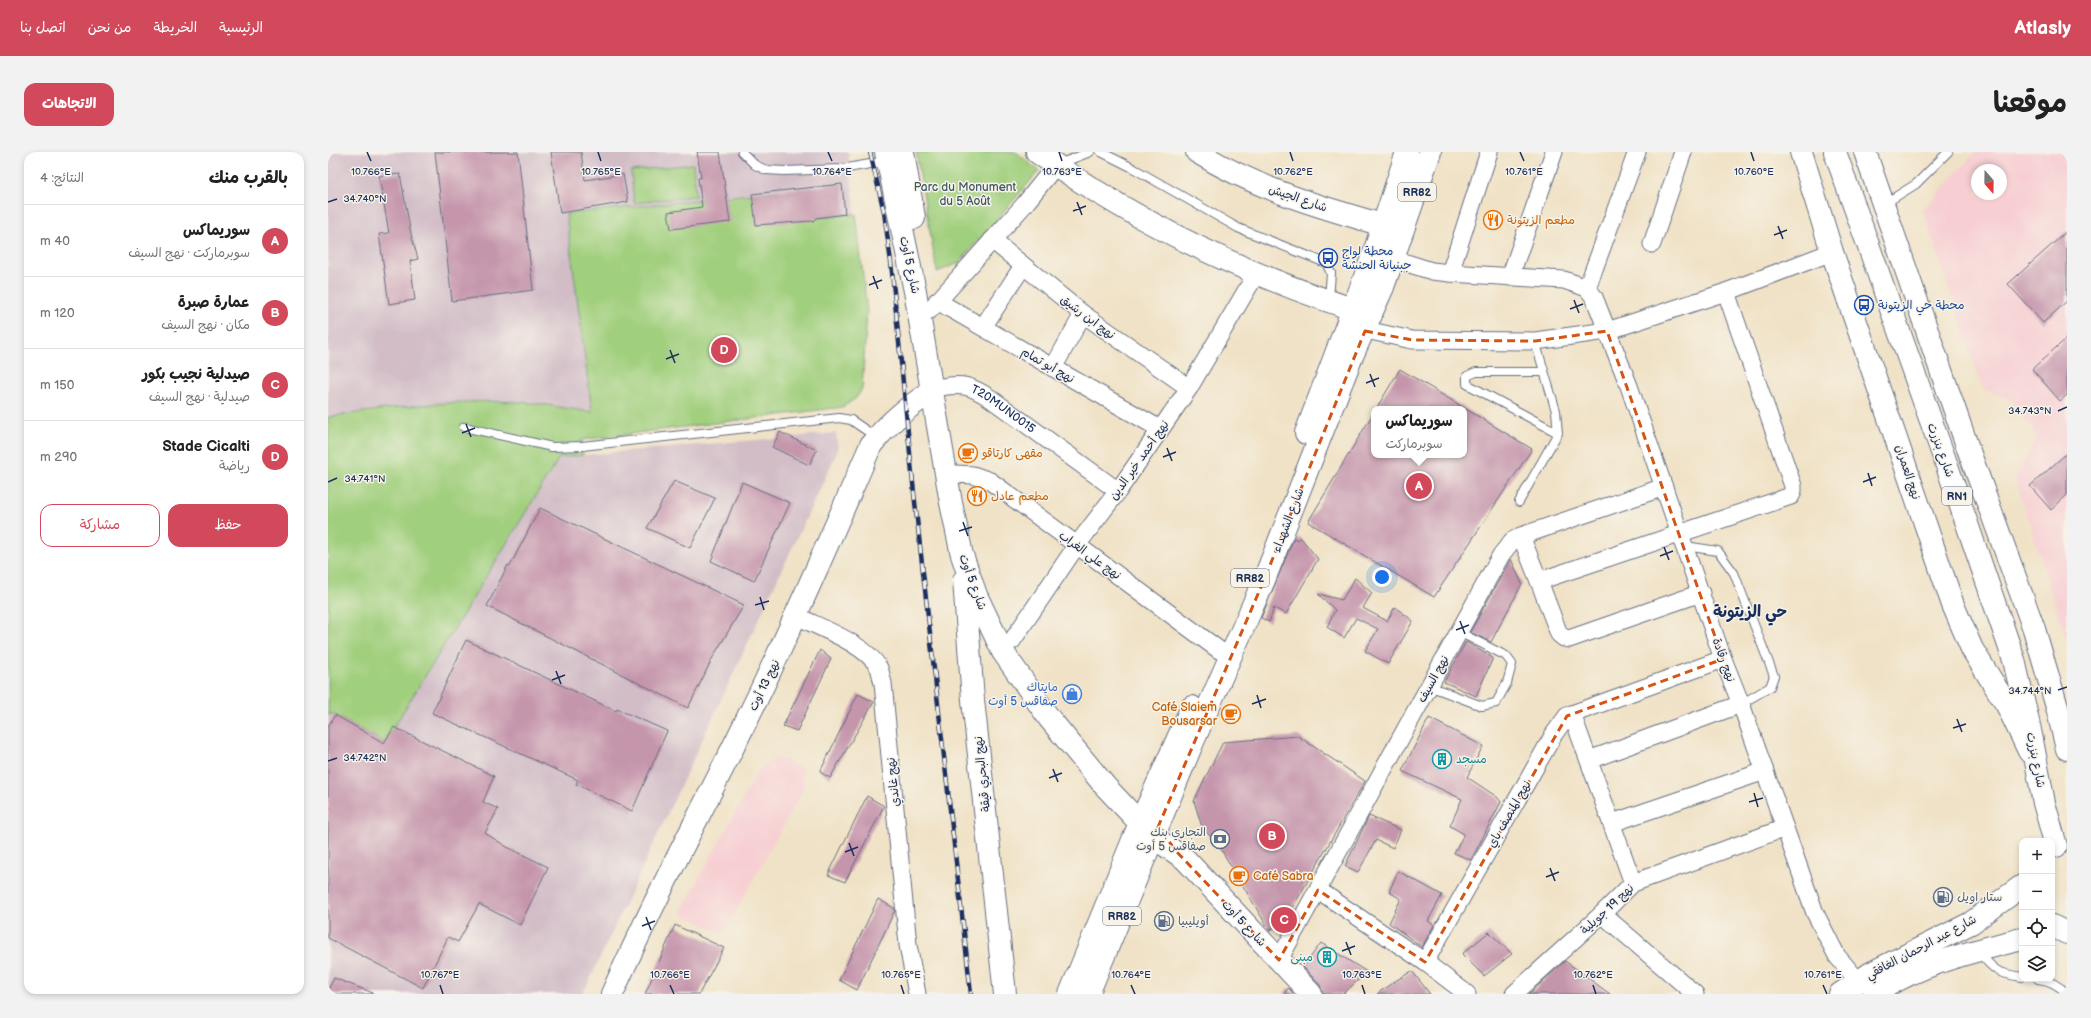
<!DOCTYPE html>
<html lang="ar">
<head>
<meta charset="utf-8">
<style>
  :root { --surface:#fff; --page:#f2f2f2; --text:#222; --muted:#767676; --line:#e0e0e0; --accent:#d1495b }
  body { margin:0; font-family:"Balsamiq Sans","Playpen Sans Arabic",sans-serif; background:var(--page); color:var(--text); direction:rtl }
  .controls { position:absolute; right:12px; bottom:12px; display:grid; overflow:hidden; border-radius:8px; box-shadow:0 2px 6px #0003 }
  .controls button { width:36px; height:36px; display:grid; place-items:center; padding:0; border:0; border-bottom:1px solid var(--line); background:var(--surface); color:var(--text); font:20px sans-serif }
  .compass { position:absolute; left:1643px; top:12px; width:36px; height:36px; border-radius:50%; background:var(--surface); box-shadow:0 2px 6px #0003; rotate:160deg }
  .you { position:absolute; left:1054px; top:425px; width:14px; height:14px; margin:-10px; border:3px solid #fff; border-radius:50%; background:#1a73e8; box-shadow:0 0 0 6px #1a73e833 }
  .badge { display:grid; place-items:center; width:26px; height:26px; border-radius:50%; background:var(--accent); color:#fff; font-size:13px; font-weight:700 }
  .pin { position:absolute; translate:-50% -50%; border:2px solid #fff; box-shadow:0 1px 4px #0006 }
  .popup { position:absolute; left:1043px; top:254px; width:96px; height:52px; box-sizing:border-box; display:grid; place-content:center; border-radius:8px; background:var(--surface); filter:drop-shadow(0 1px 3px #0005); font-size:13px; white-space:nowrap; color:var(--muted) }
  .popup b { font-size:15px; color:var(--text) }
  .popup::after { content:''; position:absolute; left:50%; top:100%; margin-left:-8px; border:8px solid transparent; border-top-color:var(--surface) }
  .list { margin:0; padding:0; list-style:none }
  h2 { display:flex; justify-content:space-between; align-items:center; height:52px; margin:0; padding:0 16px; font-size:17px }
  h2 small { font-size:13px; font-weight:400; color:var(--muted) }
  .list li { display:grid; grid-template-columns:26px 1fr auto; gap:12px; align-items:center; box-sizing:border-box; height:72px; padding:0 16px; border-top:1px solid var(--line) }
  .list b { display:block; font-size:15px; white-space:nowrap }
  .list p { margin:0; font-size:13px; white-space:nowrap; color:var(--muted) }
  .list em { font-size:13px; font-style:normal; color:var(--muted) }
  .actions { display:flex; gap:8px; padding:12px 16px }
  .actions a { flex:1; padding:9px 0; border:1px solid var(--accent); border-radius:12px; text-align:center; font-size:14px; color:var(--accent) }
  .actions .main { background:var(--accent); color:#fff }
  .icon { flex:none; width:22px; height:22px; fill:none; stroke:currentColor; stroke-width:2; stroke-linecap:round; stroke-linejoin:round }
  .map { position:relative; flex:none; width:1739px; height:842px; overflow:hidden; direction:ltr; border-radius:12px }
  header { display:flex; align-items:center; gap:24px; box-sizing:border-box; height:56px; padding:0 20px; background:var(--accent); color:#fff }
  header strong { font-size:19px }
  nav { display:flex; gap:22px; margin-inline-start:auto; font-size:14px }
  .intro { display:flex; align-items:center; justify-content:space-between; box-sizing:border-box; height:96px; padding:0 24px }
  h1 { margin:0; font-size:28px }
  .button { padding:10px 18px; border-radius:12px; background:var(--accent); color:#fff; font-size:14px; font-weight:700 }
  main { display:flex; gap:24px; padding:0 24px }
  aside { flex:1; background:var(--surface); border-radius:12px; box-shadow:0 2px 6px #0003 }
  .map>svg:first-child { display:block }
</style>
</head>
<body>
<header>
<strong>Atlasly</strong>
<nav><a>الرئيسية</a><a>الخريطة</a><a>من نحن</a><a>اتصل بنا</a></nav>
</header>
<div class="intro"><h1>موقعنا</h1><a class="button">الاتجاهات</a></div>
<main>
<div class="map">
<svg width="1739" height="842" viewBox="0 0 1739 842">
  <rect width="100%" height="100%" fill="#f7f3e8"/>
  <filter id="ink" filterUnits="userSpaceOnUse"><feTurbulence type="fractalNoise" baseFrequency=".025" numOctaves="2"/><feDisplacementMap in="SourceGraphic" scale="8" xChannelSelector="R" yChannelSelector="G"/><feConvolveMatrix kernelMatrix="1 2 1 2 8 2 1 2 1" color-interpolation-filters="sRGB"/></filter>
  <filter id="wash" filterUnits="userSpaceOnUse"><feTurbulence type="fractalNoise" baseFrequency=".012" numOctaves="4" result="noise"/><feDisplacementMap in="SourceGraphic" scale="16" xChannelSelector="R" yChannelSelector="G"/><feGaussianBlur stdDeviation="0.9" result="paint"/><feColorMatrix in="noise" values="0 0 0 0 0 0 0 0 0 0 0 0 0 0 0 0 0 1.4 0 .05"/><feComposite in="paint" operator="in"/></filter>
  <g filter="url(#wash)">
    <rect width="100%" height="100%" fill="#f0e2c6"/>
    <path fill="#f7cfd3" fill-rule="evenodd" d="M1647,0H1739V489L1687,326L1709,285L1683,247L1655,238L1595,58ZM1649,18H1673V42H1649Z
      M450,605L473,616L476,636L395,782L352,761L432,616Z"/>
    <path fill="#d2bdc7" d="M0,0H520L539,159L534,237L528,246L515,255L253,288L255,303L508,281L510,298L255,842H0Z"/>
    <path fill="#a0cf7d" stroke="#5e7f6e" d="M588,0H688L711,19L631,111L609,120Z
      M365,12L368,44L306,51L303,19Z
      M451,39L487,66L528,62L539,159L534,237L528,246L515,255L253,288L255,303L231,306L56,591L7,563L0,562V265C62,256 126,247 189,250C214,251 239,257 264,260L238,62Z"/>
    <g id="blocks">
      <path fill="#c595ac" d="M107,0H190L205,138L124,149Z
        M223,0H253L257,28L295,22L300,50L232,61Z
        M369,0H392L402,70L343,77L340,60L374,55L370,26H373Z
        M72,22L83,82L90,107L82,109L87,148L61,152L51,82L61,81L51,24Z
        M514,32L517,62L488,66L485,69L428,73L424,42Z
        M1739,79V149L1715,171L1680,132Z
        M1739,186V243L1732,249L1704,217Z
        M1072,217L1204,297L1106,445L980,370L1046,260V303H1136V257H1048Z
        M452,280L489,298L481,313L444,295Z
        M1739,301V343L1723,358L1702,334Z
        M346,329L387,346L362,396L319,376Z
        M414,330L462,351L426,429L383,409Z
        M212,356L416,453L385,505L360,556L159,454L180,413L182,414Z
        M972,385L990,407L958,462L946,456L941,470L933,466L966,386L969,388Z
        M1183,407L1194,432L1163,490L1142,480Z
        M1027,426L1044,441L1035,456L1059,469L1067,455L1085,469L1060,512L1037,499L1050,477L1028,466L1016,486L999,475L1007,458L990,442L1014,448Z
        M138,488L288,559L289,557L339,579L304,659L248,632L250,628L104,561Z
        M1138,490L1165,506L1148,544L1116,530Z
        M492,498L503,507L469,579L455,574Z
        M530,542L546,550L502,626L492,620Z
        M7,563L56,591L66,575L166,624L155,650L170,657L157,681L179,695L220,715L192,773L151,752L130,790L120,785L95,836L0,786V574Z
        M1101,566L1155,594L1139,625L1169,645L1173,650L1143,708L1126,701L1136,682L1122,674L1134,647L1074,619Z
        M970,584L1037,629L966,753L942,779L891,694L874,675L866,649L895,590Z
        M539,644L556,654L517,730L500,723Z
        M1041,664L1073,678L1065,696L1048,688L1030,720L1017,714Z
        M1070,719L1114,743L1100,769L1106,773L1094,795L1061,771L1073,747L1061,740Z
        M550,747L566,756L567,758L529,838L511,828Z
        M347,773L396,796L371,842H317Z
        M1161,780L1184,802L1156,824L1134,802Z
        M993,791L1039,820L1015,842H995L992,833L975,815Z
        M1237,809L1282,842H1201Z
        M1084,819L1102,842H1049L1064,831Z
        M6,826L45,841V842H0V838Z
        M960,836L966,842H956Z"/>
    </g>
  </g>
  <g filter="url(#ink)">
    <use href="#blocks" fill-opacity="0" stroke="#666e82" stroke-width="1"/>
    <g fill="none" stroke-linecap="round" stroke-linejoin="round">
      <defs>
        <path id="lane" d="M414,0L427,13L438,18L456,19L514,17L559,9
          M773,0L803,15L910,76L998,111L1003,121L1001,147
          M731,12L762,0
          M1556,52L1588,32L1620,0
          M1216,220H1148L1139,224V232L1230,281
          M136,275L224,295L254,294L511,266L523,268L548,285
          M1191,350L1230,281L1228,259L1207,189
          M1357,394L1390,399L1406,421L1446,524L1442,535L1413,552
          M1101,534L1154,554L1168,551L1179,531L1184,512L1178,504L1131,480
          M1651,800C1667,820 1669,821 1694,825
          M1710,827C1721,828 1732,834 1739,842"/>
        <g id="street">
          <path d="M664,88L755,162L861,236"/>
          <path d="M1324,92L1355,0"/>
          <path d="M1053,103L1104,119L1122,121L1236,128L1259,136L1266,145L1301,234L1395,507L1413,552L1487,761L1509,804L1530,829"/>
          <path d="M1122,121L1161,0"/>
          <path d="M1182,125L1226,0"/>
          <path d="M1259,136L1309,0"/>
          <path d="M609,149L832,277"/>
          <path d="M602,158L696,53L728,13"/>
          <path d="M655,175L695,114"/>
          <path d="M1024,175L1084,188L1207,189L1279,179L1398,140L1504,100"/>
          <path d="M725,216L755,162"/>
          <path id="s1" d="M613,235C635,231 643,234 662,246L790,339"/>
          <path d="M628,322L645,323L662,329L891,498L903,504"/>
          <path d="M1193,384L1211,429L1463,344L1465,339V334L1398,140"/>
          <path d="M1211,429L1231,482L1236,486L1241,487L1373,441"/>
          <path d="M469,464C492,476 538,492 551,516C553,520 553,526 555,531L580,793L589,842"/>
          <path d="M684,489L749,393L790,339L861,236L928,122"/>
          <path d="M1244,562L1395,507"/>
          <path d="M1261,608L1413,552"/>
          <path d="M1284,671L1437,619"/>
          <path d="M990,738L1097,810L1226,582L1239,564L1244,562L1305,731"/>
          <path d="M1274,762L1367,842"/>
          <path d="M951,808L1173,403L1184,389L1193,384L1336,335"/>
          <path d="M1097,810L1139,842"/>
          <path d="M1186,842L1274,762L1305,731L1457,676"/>
        </g>
        <path id="secondary" d="M558,0L587,139L623,351L634,403L648,443L675,500L721,566L777,634L825,685L857,707L983,842
          M575,0L586,66
          M709,0C810,72 925,126 1043,163
          M869,0C932,39 1002,58 1072,78
          M1473,0L1504,100L1625,453L1644,497L1680,555L1701,599
          M636,428L645,548L677,842
          M284,842C325,748 375,658 420,565C464,476 503,384 543,293C561,270 580,255 604,239
          M1512,842L1543,821L1643,771L1694,734
          M1546,842C1590,812 1643,800 1694,787"/>
        <path id="primary" d="M1507,0L1618,311L1686,508L1702,578L1716,651L1728,694
          M1537,0L1642,302L1706,477L1729,555L1739,597
          M978,281L1046,101L1079,0
          M1724,774L1739,781
          M742,842L812,671L864,555
          M760,842L864,592L936,428L1024,204L1055,135L1102,0"/>
      </defs>
      <use href="#lane" stroke="#666e82" stroke-width="10"/>
      <use href="#street" stroke="#666e82" stroke-width="19"/>
      <use href="#secondary" stroke="#666e82" stroke-width="24"/>
      <use href="#primary" stroke="#666e82" stroke-width="24"/>
      <use href="#lane" stroke="#fff" stroke-width="8"/>
      <use href="#street" stroke="#fff" stroke-width="17"/>
      <use href="#secondary" stroke="#fff" stroke-width="22"/>
      <use href="#primary" stroke="#fff" stroke-width="22"/>
      <defs>
        <path id="rail" d="M542,0L556,60L563,110L586,341L643,842"/>
      </defs>
      <use href="#rail" stroke="#1b2f5e" stroke-width="4.5"/>
      <use href="#rail" stroke="#f7f3e8" stroke-width="3" stroke-dasharray="9" stroke-linecap="butt"/>
    </g>
  </g>
  <path fill="none" stroke="#d45514" stroke-width="3" stroke-dasharray="8 5" stroke-linejoin="round" d="M1037,179L1084,188L1207,189L1279,179L1395,507L1239,564L1097,810L990,738L951,808L849,700L830,675L936,428Z"/>
  <path fill="none" stroke="#1b2f5e" stroke-width="1.5" d="M39,0L43,9M270,0L273,9M500,0L504,9M731,0L734,9M962,0L965,9M1192,0L1196,9M1423,0L1426,9M0,50L9,47M749,50L754,63M745,59L758,54M1450,74L1455,87M1446,83L1459,78M545,124L550,137M541,133L554,128M1246,148L1251,161M1242,157L1255,152M342,198L347,211M338,207L351,202M1042,222L1047,235M1038,231L1051,226M1730,259L1739,255M138,272L143,285M134,281L147,276M839,296L844,309M835,305L848,300M1540,321L1544,334M0,330L9,326M1535,330L1548,325M635,370L640,384M631,379L644,375M1336,395L1341,408M1332,404L1345,399M432,445L436,458M427,453L441,449M1132,469L1137,482M1128,478L1141,473M228,519L233,532M224,528L237,523M1730,538L1739,535M929,543L933,556M924,552L938,547M1629,567L1634,580M1625,576L1638,572M0,609L9,606M725,617L730,630M721,626L734,621M1426,641L1430,655M1421,650L1435,646M521,691L526,704M517,700L530,695M1222,716L1227,729M1218,725L1231,720M318,765L323,778M314,774L327,769M1018,790L1023,803M1014,799L1027,794M112,833L115,842M342,833L346,842M573,833L576,842M803,833L807,842M1034,833L1037,842M1265,833L1268,842M1495,833L1499,842"/>
  <defs>
    <symbol id="restaurant-ring" viewBox="-11 -11 22 22"><circle r="9.5" fill="#f7f3e8" stroke="#e8710a" stroke-width="1.5"/><path d="M-5-6h1v4h1v-4h1v4h1v-4h1v5L-1.5 .5V6h-2V.5L-5-1ZM5-6V6H3V1.5H1.5Q1.5-4 5-6Z" fill="#e8710a"/></symbol>
    <symbol id="bus-ring" viewBox="-11 -11 22 22"><circle r="9.5" fill="#f7f3e8" stroke="#1a4fb4" stroke-width="1.5"/><path d="M-5-6H5V4H4V6H2V4H-2V6H-4V4H-5ZM-3.5-4V0h7V-4ZM-3.5 1.2v1.5H-2V1.2ZM2 1.2v1.5H3.5V1.2Z" fill="#1a4fb4"/></symbol>
    <symbol id="cafe-ring" viewBox="-11 -11 22 22"><circle r="9.5" fill="#f7f3e8" stroke="#e8710a" stroke-width="1.5"/><path d="M-5.5-4.5H6V0H3Q3 3.5 0 3.5H-2.5Q-5.5 3.5-5.5 0ZM3-3.2v2h1.7v-2ZM-6 4.5H4V6H-6Z" fill="#e8710a"/></symbol>
    <symbol id="shop-ring" viewBox="-11 -11 22 22"><circle r="9.5" fill="#f7f3e8" stroke="#3f7fe0" stroke-width="1.5"/><path d="M-5-2.5h2.3a2.7 3.5 0 0 1 5.4 0H5L5.5 6h-11ZM-1.5-2.5h3a1.5 2.3 0 0 0-3 0Z" fill="#3f7fe0"/></symbol>
    <symbol id="building-ring" viewBox="-11 -11 22 22"><circle r="9.5" fill="#f7f3e8" stroke="#0f9aa8" stroke-width="1.5"/><path d="M-4-6H4V6H1V3H-1V6H-4ZM-2.5-4.3h1.7v1.8h-1.7ZM.8-4.3h1.7v1.8H.8ZM-2.5-1h1.7V.8h-1.7ZM.8-1h1.7V.8H.8Z" fill="#0f9aa8"/></symbol>
    <symbol id="bank-ring" viewBox="-11 -11 22 22"><circle r="9.5" fill="#f7f3e8" stroke="#5c6f8a" stroke-width="1.5"/><path d="M-6-4H6V4H-6ZM0-2.3a2.3 2.3 0 1 0 0 4.6a2.3 2.3 0 1 0 0-4.6Z" fill="#5c6f8a"/></symbol>
    <symbol id="fuel-ring" viewBox="-11 -11 22 22"><circle r="9.5" fill="#f7f3e8" stroke="#5c6f8a" stroke-width="1.5"/><path d="M-5.5-6h7V0h2V4h1.3V-2.5L3-4.5l.8-.8L6-3V5H2.5V1h-1V6h-7ZM-4.2-4.7v3.2H.2V-4.7Z" fill="#5c6f8a"/></symbol>
  </defs>
  <g fill-rule="evenodd">
    <use href="#restaurant-ring" x="1154" y="57" width="22" height="22"/>
    <use href="#bus-ring" x="989" y="95" width="22" height="22"/>
    <use href="#bus-ring" x="1525" y="142" width="22" height="22"/>
    <use href="#cafe-ring" x="629" y="290" width="22" height="22"/>
    <use href="#restaurant-ring" x="638" y="333" width="22" height="22"/>
    <use href="#shop-ring" x="733" y="531" width="22" height="22"/>
    <use href="#cafe-ring" x="892" y="551" width="22" height="22"/>
    <use href="#building-ring" x="1103" y="596" width="22" height="22"/>
    <use href="#bank-ring" x="881" y="676" width="22" height="22"/>
    <use href="#cafe-ring" x="900" y="713" width="22" height="22"/>
    <use href="#fuel-ring" x="1604" y="734" width="22" height="22"/>
    <use href="#fuel-ring" x="825" y="758" width="22" height="22"/>
    <use href="#building-ring" x="988" y="794" width="22" height="22"/>
  </g>
  <g text-anchor="middle" stroke-width="3" stroke-linejoin="round" paint-order="stroke">
    <g fill="#f7f3e8" stroke="#5d6a87" stroke-width="1">
      <rect x="1070" y="31" width="38" height="18" rx="3"/>
      <rect x="1614" y="335" width="30" height="18" rx="3"/>
      <rect x="903" y="417" width="38" height="18" rx="3"/>
      <rect x="775" y="755" width="38" height="18" rx="3"/>
    </g>
    <g font-size="11" font-weight="bold" fill="#1b2f5e">
      <text x="1089" y="44">RR82</text>
      <text x="1629" y="348">RN1</text>
      <text x="922" y="430">RR82</text>
      <text x="794" y="768">RR82</text>
    </g>
    <g font-size="12" fill="#3c5766" stroke="#f7f3e8">
      <text x="637" y="39">Parc du Monument<tspan x="637" dy="14">du 5 Août</tspan></text>
    </g>
    <g font-size="12" fill="#1b2f5e" stroke="#f7f3e8">
      <text transform="translate(970 46) rotate(19)" y="4">شارع الجيش</text>
      <text transform="translate(582 113) rotate(78)" y="4">شارع 5 أوت</text>
      <text transform="translate(760 165) rotate(37)" y="4">نهج ابن رشيق</text>
      <text transform="translate(720 213) rotate(30)" y="4">نهج أبو تمام</text>
      <text dy="4" stroke="none"><textPath href="#s1" startOffset="69">T20MUN0015</textPath></text>
      <text transform="translate(1613 298) rotate(70)" y="4">شارع بنزرت</text>
      <text transform="translate(811 308) rotate(-55)" y="4">نهج أحمد خير الدين</text>
      <text transform="translate(1580 320) rotate(72)" y="4">نهج العمران</text>
      <text transform="translate(960 368) rotate(-69)" y="4">شارع الشهداء</text>
      <text transform="translate(762 403) rotate(36)" y="4">نهج علي الغراب</text>
      <text transform="translate(645 430) rotate(70)" y="4">شارع 5 أوت</text>
      <text transform="translate(1396 508) rotate(70)" y="4">نهج رقادة</text>
      <text transform="translate(1105 527) rotate(-61)" y="4">نهج السيف</text>
      <text transform="translate(436 533) rotate(-64)" y="4">نهج 13 أوت</text>
      <text transform="translate(1708 608) rotate(79)" y="4">شارع بنزرت</text>
      <text transform="translate(654 622) rotate(-96)" y="4">نهج البحري قيقة</text>
      <text transform="translate(565 630) rotate(-96)" y="4">نهج غاندي</text>
      <text transform="translate(1181 662) rotate(-60)" y="4">نهج المنصف باي</text>
      <text transform="translate(1279 757) rotate(-43)" y="4">نهج 19 جويلية</text>
      <text transform="translate(916 771) rotate(47)" y="4">شارع 5 أوت</text>
      <text transform="translate(1593 795) rotate(-28)" y="4">شارع عبد الرحمان الغافقي</text>
    </g>
    <g font-size="12" fill="#c56008" stroke="#f7f3e8" text-anchor="start">
      <text x="1179" y="72">مطعم الزيتونة</text>
      <text x="654" y="305">مقهى كارتاقو</text>
      <text x="663" y="348">مطعم عادل</text>
      <text x="889" y="559" text-anchor="end">Café Slaiem<tspan x="889" dy="14">Bousarsar</tspan></text>
      <text x="925" y="728">Café Sabra</text>
    </g>
    <g font-size="12" fill="#164399" stroke="#f7f3e8" text-anchor="start">
      <text x="1014" y="103">محطة لواج<tspan x="1014" dy="14">جبنيانة الحنشة</tspan></text>
      <text x="1550" y="157">محطة حي الزيتونة</text>
    </g>
    <g font-size="12" fill="#366cbe" stroke="#f7f3e8" text-anchor="end">
      <text x="730" y="539">مايتاك<tspan x="730" dy="14">صفاقس 5 أوت</tspan></text>
    </g>
    <g font-size="12" fill="#0d838f" stroke="#f7f3e8" text-anchor="start">
      <text x="1128" y="611">مسجد</text>
      <text x="985" y="809" text-anchor="end">مبنى</text>
    </g>
    <g font-size="12" fill="#4e5e75" stroke="#f7f3e8" text-anchor="start">
      <text x="878" y="684" text-anchor="end">التجاري بنك<tspan x="878" dy="14">صفاقس 5 أوت</tspan></text>
      <text x="1629" y="749">ستار اويل</text>
      <text x="850" y="773">أويليبيا</text>
    </g>
    <g font-size="16" font-weight="bold" fill="#1b2f5e" stroke="#f7f3e8">
      <text x="1422" y="465">حي الزيتونة</text>
    </g>
  </g>
  <g font-size="10" text-anchor="middle" fill="#1b2f5e" stroke="#f7f3e8" stroke-width="3" stroke-linejoin="round" paint-order="stroke">
    <text x="273" y="23">10.765°E</text>
    <text x="965" y="23">10.762°E</text>
    <text x="1196" y="23">10.761°E</text>
    <text x="43" y="23">10.766°E</text>
    <text x="504" y="23">10.764°E</text>
    <text x="734" y="23">10.763°E</text>
    <text x="1426" y="23">10.760°E</text>
    <text x="37" y="50">34.740°N</text>
    <text x="1702" y="262">34.743°N</text>
    <text x="37" y="330">34.741°N</text>
    <text x="1702" y="542">34.744°N</text>
    <text x="37" y="609">34.742°N</text>
    <text x="112" y="826">10.767°E</text>
    <text x="342" y="826">10.766°E</text>
    <text x="573" y="826">10.765°E</text>
    <text x="803" y="826">10.764°E</text>
    <text x="1034" y="826">10.763°E</text>
    <text x="1265" y="826">10.762°E</text>
    <text x="1495" y="826">10.761°E</text>
  </g>
</svg>
<div class="controls">
<button>+</button>
<button>−</button>
<button><svg class="icon" aria-label="locate" viewBox="0 0 24 24"><circle cx="12" cy="12" r="6"/><path d="M12 2v4M12 18v4M2 12h4M18 12h4"/></svg></button>
<button><svg class="icon" aria-label="layers" viewBox="0 0 24 24"><path d="M12 4l9 5-9 5-9-5zM3 14l9 5 9-5"/></svg></button>
</div>
<svg class="compass" viewBox="-18 -18 36 36"><path d="M0-13l5 13h-10z" fill="#e53935"/><path d="M0 13l5-13h-10z" fill="#767676"/></svg>
<div class="you"></div>
<div class="pin badge" style="left:1091px;top:334px">A</div>
<div class="popup"><b>سوريماكس</b>سوبرماركت</div>
<div class="pin badge" style="left:944px;top:684px">B</div>
<div class="pin badge" style="left:956px;top:768px">C</div>
<div class="pin badge" style="left:396px;top:198px">D</div>
</div>
<aside>
<h2>بالقرب منك<small>النتائج: 4</small></h2>
<ul class="list">
<li><span class="badge">A</span><div><b>سوريماكس</b><p>سوبرماركت · نهج السيف</p></div><em>40 m</em></li>
<li><span class="badge">B</span><div><b>عمارة صبرة</b><p>مكان · نهج السيف</p></div><em>120 m</em></li>
<li><span class="badge">C</span><div><b>صيدلية نجيب بكور</b><p>صيدلية · نهج السيف</p></div><em>150 m</em></li>
<li><span class="badge">D</span><div><b>Stade Cicalti</b><p>رياضة</p></div><em>290 m</em></li>
</ul>
<div class="actions"><a class="main">حفظ</a><a>مشاركة</a></div>
</aside>
</main>
</body>
</html>
